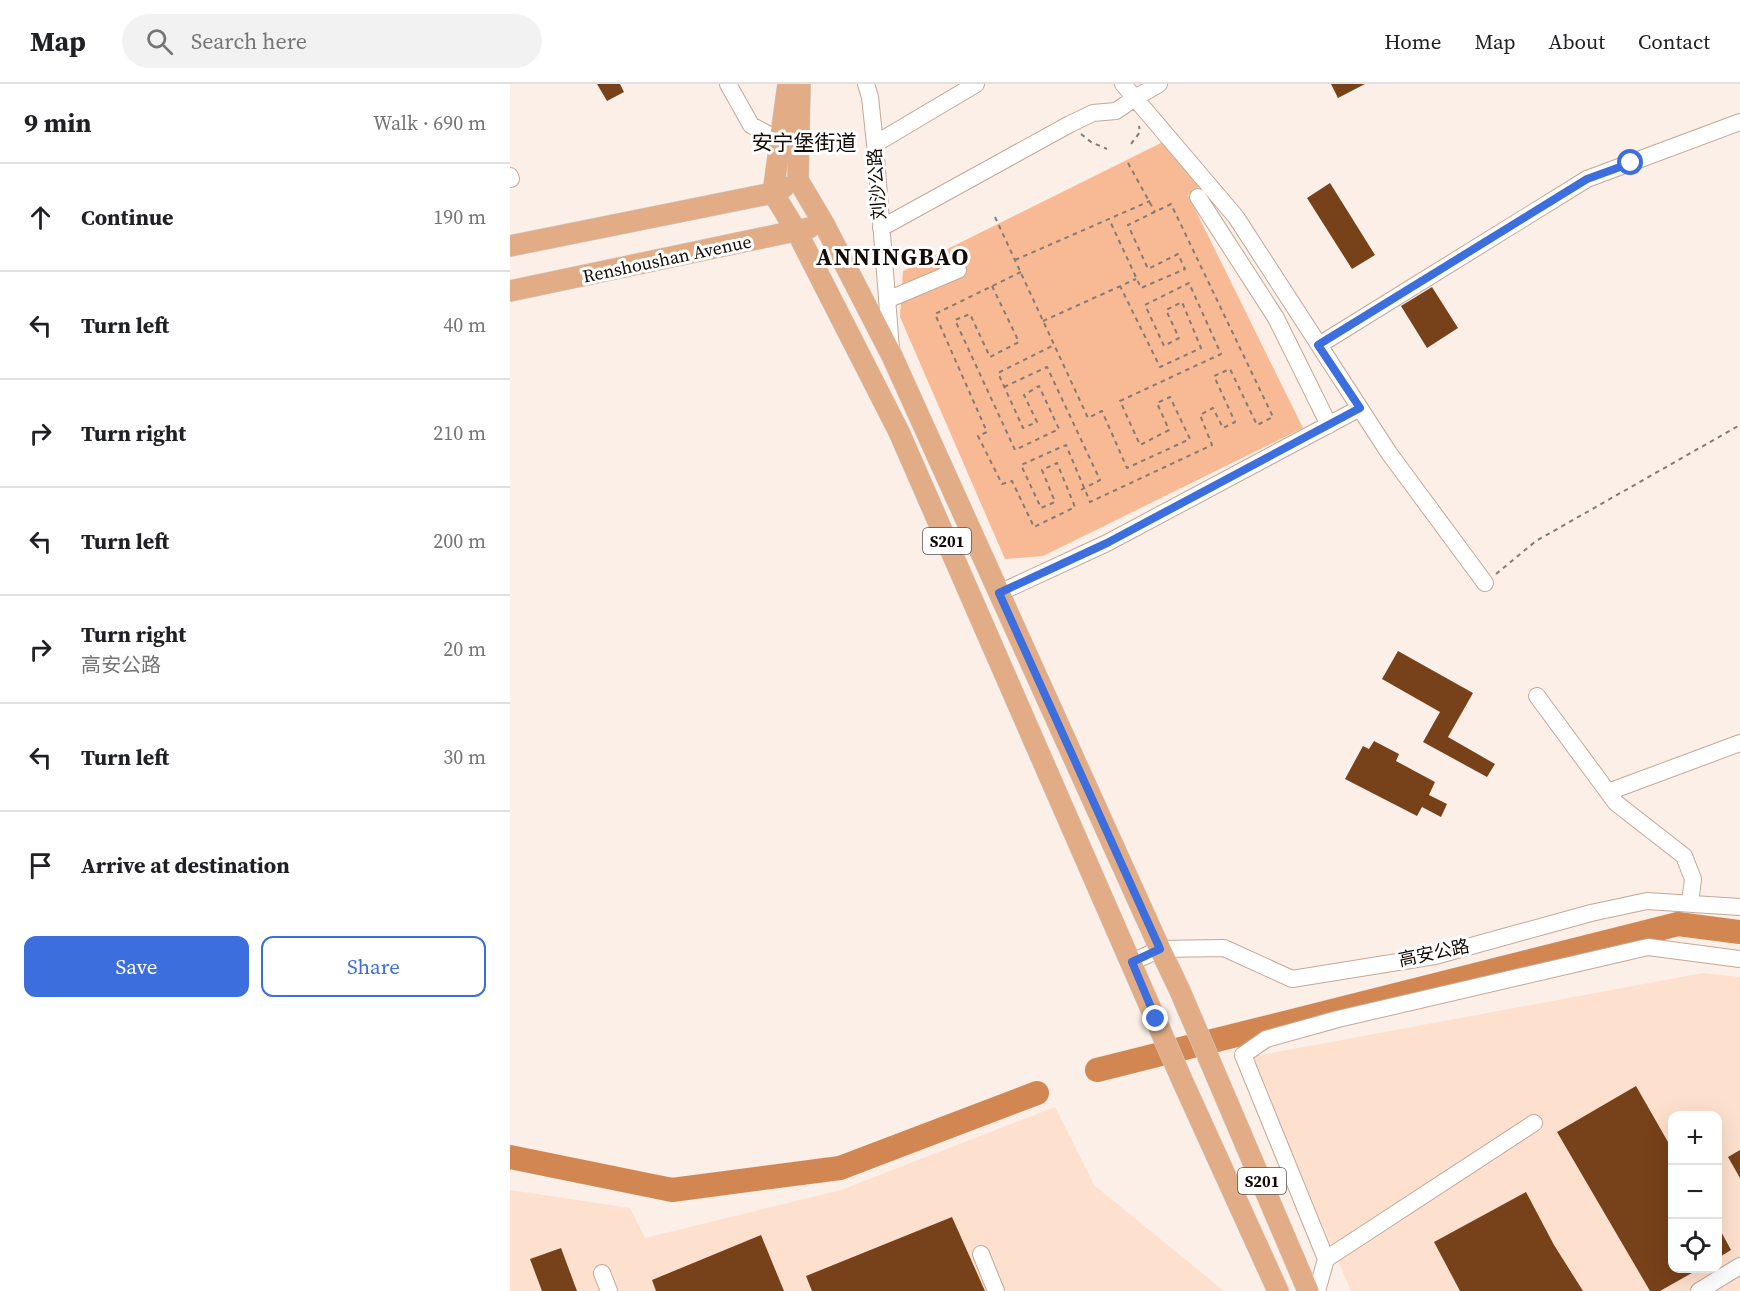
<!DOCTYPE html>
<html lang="en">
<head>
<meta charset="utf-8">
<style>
  :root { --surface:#fff; --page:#f2f2f2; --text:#202124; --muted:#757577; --line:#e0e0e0; --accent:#3c6ede }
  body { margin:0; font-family:"Source Serif 4","Noto Sans SC",serif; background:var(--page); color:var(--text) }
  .controls { position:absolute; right:18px; bottom:18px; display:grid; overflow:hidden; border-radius:12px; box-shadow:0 6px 24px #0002 }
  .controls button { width:54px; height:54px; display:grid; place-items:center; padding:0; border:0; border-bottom:2px solid var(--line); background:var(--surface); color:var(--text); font:30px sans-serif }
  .stop { position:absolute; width:18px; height:18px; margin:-14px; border:4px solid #3c6ede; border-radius:50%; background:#fff }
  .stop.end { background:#3c6ede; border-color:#fff; box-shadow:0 2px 6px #0008 }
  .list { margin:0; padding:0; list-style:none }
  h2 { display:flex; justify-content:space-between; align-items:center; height:78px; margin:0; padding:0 24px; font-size:26px }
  h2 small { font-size:20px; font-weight:400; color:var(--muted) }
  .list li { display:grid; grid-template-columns:39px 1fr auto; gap:18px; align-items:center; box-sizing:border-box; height:108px; padding:0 24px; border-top:2px solid var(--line) }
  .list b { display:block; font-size:22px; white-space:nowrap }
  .list p { margin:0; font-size:20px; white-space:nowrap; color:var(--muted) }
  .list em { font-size:20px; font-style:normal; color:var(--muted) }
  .actions { display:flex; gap:12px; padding:18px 24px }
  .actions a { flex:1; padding:14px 0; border:2px solid var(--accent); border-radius:12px; text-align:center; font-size:21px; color:var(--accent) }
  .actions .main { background:var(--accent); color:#fff }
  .icon { flex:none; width:33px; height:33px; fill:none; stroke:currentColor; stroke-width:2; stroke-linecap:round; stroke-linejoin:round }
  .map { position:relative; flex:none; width:1230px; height:1207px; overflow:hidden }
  header { display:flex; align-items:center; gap:36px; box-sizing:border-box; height:84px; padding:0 30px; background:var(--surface); border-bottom:2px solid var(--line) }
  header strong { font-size:28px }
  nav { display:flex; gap:33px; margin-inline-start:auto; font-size:21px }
  .search { width:420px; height:54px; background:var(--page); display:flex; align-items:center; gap:15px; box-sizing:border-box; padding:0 21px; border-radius:33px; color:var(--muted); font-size:22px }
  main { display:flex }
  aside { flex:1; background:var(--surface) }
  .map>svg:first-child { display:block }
</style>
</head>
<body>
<header>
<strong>Map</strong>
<div class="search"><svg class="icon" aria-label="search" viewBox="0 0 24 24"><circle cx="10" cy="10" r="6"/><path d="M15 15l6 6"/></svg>Search here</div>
<nav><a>Home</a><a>Map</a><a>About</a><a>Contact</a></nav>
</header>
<main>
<aside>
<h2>9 min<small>Walk · 690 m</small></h2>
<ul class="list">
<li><svg class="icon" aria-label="ahead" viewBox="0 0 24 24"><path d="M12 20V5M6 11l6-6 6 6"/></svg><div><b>Continue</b></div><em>190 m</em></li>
<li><svg class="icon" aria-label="left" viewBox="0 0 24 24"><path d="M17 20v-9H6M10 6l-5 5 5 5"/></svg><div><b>Turn left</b></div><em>40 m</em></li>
<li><svg class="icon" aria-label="right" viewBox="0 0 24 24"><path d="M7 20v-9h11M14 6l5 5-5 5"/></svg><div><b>Turn right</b></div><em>210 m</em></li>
<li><svg class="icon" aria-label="left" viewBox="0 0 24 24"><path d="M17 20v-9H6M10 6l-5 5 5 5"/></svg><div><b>Turn left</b></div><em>200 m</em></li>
<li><svg class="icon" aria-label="right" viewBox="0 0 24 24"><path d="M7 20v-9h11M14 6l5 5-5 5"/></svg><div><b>Turn right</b><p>高安公路</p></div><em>20 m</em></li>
<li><svg class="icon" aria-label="left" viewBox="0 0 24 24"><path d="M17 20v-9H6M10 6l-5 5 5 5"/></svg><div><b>Turn left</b></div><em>30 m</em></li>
<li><svg class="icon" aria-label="arrive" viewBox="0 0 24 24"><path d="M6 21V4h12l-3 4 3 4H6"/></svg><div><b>Arrive at destination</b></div></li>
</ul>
<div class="actions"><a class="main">Save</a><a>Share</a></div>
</aside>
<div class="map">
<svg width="1230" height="1207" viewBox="0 0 1230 1207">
  <rect width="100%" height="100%" fill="#fbefe7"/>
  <path fill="#fee0ce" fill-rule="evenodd" d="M1193,889L1230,893V1207H841L740,973ZM1162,1032H1208V1184H1162Z
    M545,1023L584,1101L714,1207H0V1106L120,1124L135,1154L331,1106Z"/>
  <path fill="#f7ba94" d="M653,58L690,102L678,111L793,344L533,472L495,475L390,233L393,187Z"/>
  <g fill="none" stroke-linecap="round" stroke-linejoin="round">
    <path stroke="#d28753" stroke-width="24" d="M587,986L1168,840L1230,848
      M0,1073L162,1106L330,1084L527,1009"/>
  </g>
  <path fill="#774119" d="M87,0H110L114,8L97,17Z
    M821,0H855L828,14Z
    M820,99L865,171L842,185L797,114Z
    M922,203L948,244L917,264L891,222Z
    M888,567L963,609L938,653L985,680L977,693L913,658L930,628L872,595Z
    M864,657L889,670L886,677L925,698L919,711L937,720L931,733L912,723L907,732L835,695L853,662L859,665Z
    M1126,1002L1162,1065V1185H1189L1150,1207H1140L1047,1048Z
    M1230,1066V1094L1218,1073Z
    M1016,1108L1044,1161L1073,1207H950L924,1158Z
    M442,1133L475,1207H302L296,1192Z
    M1208,1142L1221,1166L1208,1174Z
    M251,1151L274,1207H146L142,1196Z
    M51,1164L67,1207H32L20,1175Z"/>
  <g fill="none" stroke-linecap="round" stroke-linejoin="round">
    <defs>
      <path id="minor" d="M218,0L241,41L270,57
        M356,0L360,13L365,60L381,265
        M613,0L726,133L879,369L975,499
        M365,60L466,0
        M0,92L1,95
        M688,113L766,234L819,341
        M371,144L560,40L583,29L606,27L625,14L649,0
        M377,216L448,186
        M809,261L1077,95L1230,38
        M489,509L597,459L850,324
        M1027,612L1106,719L1174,772L1183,795L1180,819
        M1098,708L1230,659
        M622,878L650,865L714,864L782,895L925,872L1081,829L1137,817L1230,823
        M471,1170L486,1207
        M816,1175L733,971L756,955L828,935L1138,863L1230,875
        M92,1189L99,1207
        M807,1207L816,1175L1024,1039
        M1189,1207L1230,1182"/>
      <path id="major" d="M278,0L263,109L287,148L389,348L672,996L768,1207
        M290,0L288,96L314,140L382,272L650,865L670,907L798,1207
        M0,162L263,109L274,103
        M0,207L299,144"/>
    </defs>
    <use href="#minor" stroke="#c4a897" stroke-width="18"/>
    <use href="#major" stroke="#d0cecd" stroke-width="22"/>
    <path stroke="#857b74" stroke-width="2" stroke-dasharray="4.5 4.5" stroke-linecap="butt" d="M571,50L581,58L597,65
      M621,60L630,48L629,42
      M618,79L645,128
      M485,133L578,334L592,327L617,384L680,355L660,313L647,319L659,346L630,361L610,317L711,270L679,199L635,221L654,262L669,254L656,226L672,218L691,264L650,283L610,202
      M505,176L640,117
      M511,188L425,230L477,348L468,352L492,400L502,397L524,443L565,423L547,379L532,386L545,418L531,424L511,381L556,361L580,418L702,361L690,331L703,324L713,344L725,338L704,292L720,285L747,341L763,333L661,120L618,141L638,185L668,170L675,185L631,204L599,135
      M482,202L509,258L480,273L460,230L445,236L505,366L549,345L529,302L514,311L527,338L513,344L488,289L544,261
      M533,237L626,195
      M494,303L537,283L590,396L569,407
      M986,490L1026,457L1230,341"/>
    <use href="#minor" stroke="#fff" stroke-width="16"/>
    <use href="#major" stroke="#e2ad86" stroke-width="21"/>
  </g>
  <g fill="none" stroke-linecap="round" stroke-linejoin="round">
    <path stroke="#3c6ede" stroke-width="8" d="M646,935L622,878L650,865L489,509L597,459L850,324L808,261L1077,95L1121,79"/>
  </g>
  <g text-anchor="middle" stroke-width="6" stroke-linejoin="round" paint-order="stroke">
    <g fill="#fff" stroke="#5a5450" stroke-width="1.5">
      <rect x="413" y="444" width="48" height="26" rx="4.5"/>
      <rect x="728" y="1084" width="48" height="26" rx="4.5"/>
    </g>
    <g font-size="16" font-weight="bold" fill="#130a05">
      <text x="437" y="463">S201</text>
      <text x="752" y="1103">S201</text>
    </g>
    <g font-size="18" fill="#130a05" stroke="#fff">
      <text transform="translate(367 100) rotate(-94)" y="6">刘沙公路</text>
      <text transform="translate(157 175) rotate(-12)" y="6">Renshoushan Avenue</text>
      <text transform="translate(924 869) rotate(-12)" y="6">高安公路</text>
    </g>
    <g font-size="21" fill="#130a05" stroke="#fff">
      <text x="294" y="66">安宁堡街道</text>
    </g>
    <g font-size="24" font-weight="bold" letter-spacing="1.5" fill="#130a05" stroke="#fff">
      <text x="383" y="181">ANNINGBAO</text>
    </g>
  </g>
</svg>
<div class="controls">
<button>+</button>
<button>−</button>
<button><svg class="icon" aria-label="locate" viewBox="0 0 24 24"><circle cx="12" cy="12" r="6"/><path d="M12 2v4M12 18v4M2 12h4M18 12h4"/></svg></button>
</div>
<div class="stop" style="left:1121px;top:79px"></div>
<div class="stop end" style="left:646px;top:935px"></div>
</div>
</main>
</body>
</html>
